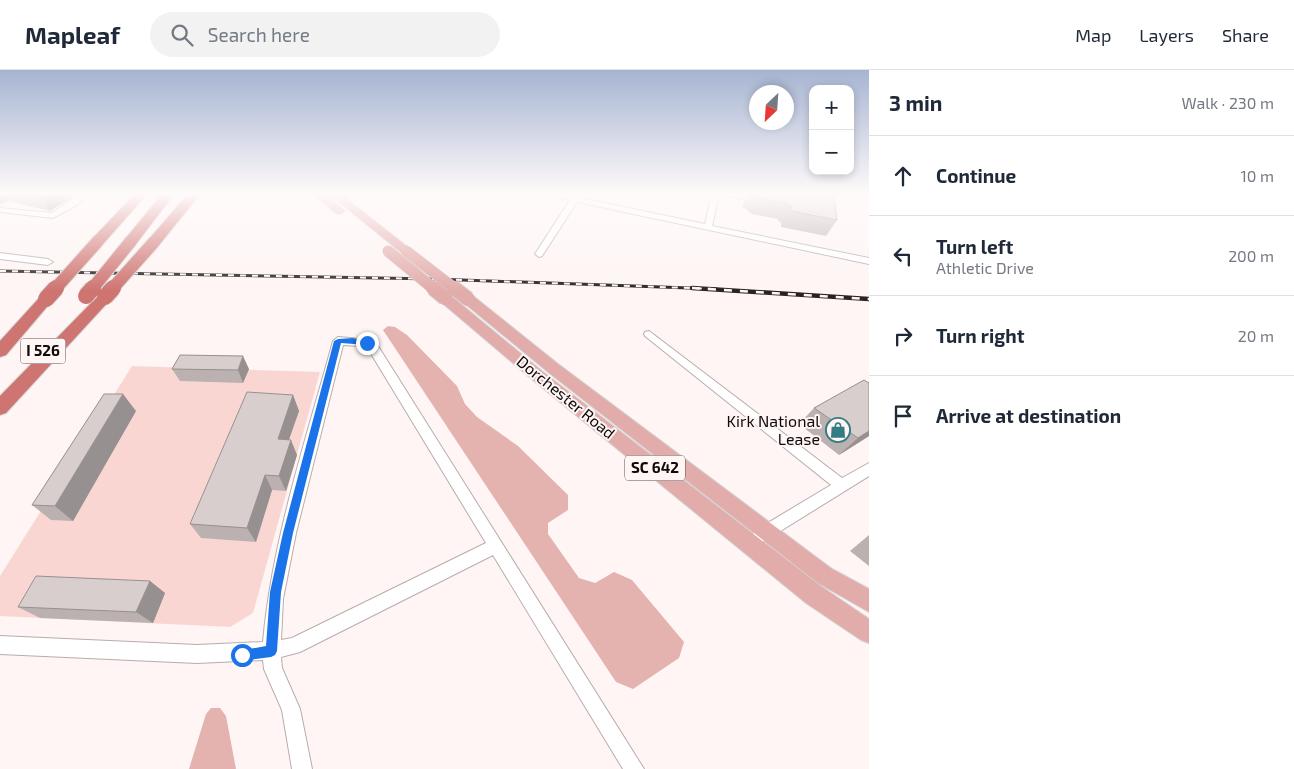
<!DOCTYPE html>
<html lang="en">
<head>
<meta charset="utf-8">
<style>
  :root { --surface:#fff; --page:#f2f2f3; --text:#1f2937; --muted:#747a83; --line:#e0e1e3 }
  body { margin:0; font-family:"Exo 2",sans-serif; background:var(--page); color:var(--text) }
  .controls { position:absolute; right:15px; top:15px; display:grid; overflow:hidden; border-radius:10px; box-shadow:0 2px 8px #0003 }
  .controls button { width:45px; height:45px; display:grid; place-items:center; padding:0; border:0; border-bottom:1px solid var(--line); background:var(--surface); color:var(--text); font:25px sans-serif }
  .compass { position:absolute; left:749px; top:15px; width:45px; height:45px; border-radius:50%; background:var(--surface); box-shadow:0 2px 8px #0003; rotate:205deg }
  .stop { position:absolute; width:15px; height:15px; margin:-11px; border:4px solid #1a73e8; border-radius:50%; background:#fff }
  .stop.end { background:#1a73e8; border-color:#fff; box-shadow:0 1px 5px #0008 }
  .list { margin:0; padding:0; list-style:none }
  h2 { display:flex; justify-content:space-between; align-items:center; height:65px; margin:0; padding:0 20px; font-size:21px }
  h2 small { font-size:16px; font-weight:400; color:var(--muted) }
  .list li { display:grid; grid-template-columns:32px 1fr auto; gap:15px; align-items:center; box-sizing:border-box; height:80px; padding:0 20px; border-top:1px solid var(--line) }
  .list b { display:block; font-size:19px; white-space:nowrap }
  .list p { margin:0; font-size:16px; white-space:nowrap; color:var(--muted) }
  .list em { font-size:16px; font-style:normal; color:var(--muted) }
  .icon { flex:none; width:28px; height:28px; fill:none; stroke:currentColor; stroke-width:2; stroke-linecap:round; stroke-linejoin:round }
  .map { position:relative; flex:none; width:869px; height:699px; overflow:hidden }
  header { display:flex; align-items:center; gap:30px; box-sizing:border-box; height:70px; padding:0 25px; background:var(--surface); border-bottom:1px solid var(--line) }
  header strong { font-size:24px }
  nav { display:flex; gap:28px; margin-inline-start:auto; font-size:18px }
  .search { width:350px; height:45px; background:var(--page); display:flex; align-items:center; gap:12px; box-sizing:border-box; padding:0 18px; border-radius:28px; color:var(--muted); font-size:19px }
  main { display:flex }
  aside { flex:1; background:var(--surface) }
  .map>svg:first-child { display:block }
</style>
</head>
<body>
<header>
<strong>Mapleaf</strong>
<div class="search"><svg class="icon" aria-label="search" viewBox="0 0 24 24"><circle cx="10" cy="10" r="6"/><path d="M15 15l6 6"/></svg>Search here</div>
<nav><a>Map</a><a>Layers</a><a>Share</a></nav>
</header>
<main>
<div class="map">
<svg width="869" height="699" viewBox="0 0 869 699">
  <rect width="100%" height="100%" fill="#fef5f4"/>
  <path fill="#fad6d3" d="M132,296L320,302L253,543L230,557L0,546V506Z"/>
  <path fill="#e4b3b0" d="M388,256L395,257L407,265L457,316L465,334L477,347L518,376L568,425V440L548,453V464L579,508L595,513L614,502L632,510L684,572L679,588L633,619L616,612L383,260Z
    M211,638H220L226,646L236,699H189L206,644Z"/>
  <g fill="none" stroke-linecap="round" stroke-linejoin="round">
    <defs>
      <path id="minor" d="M81,123H89L77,135L53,148L0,142V138L52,143Z
        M542,123H557L705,154L712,123H734L764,129L768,131L767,133L719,125L712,156L869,188V194L577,132L542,186L539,187L535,184L570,130Z
        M0,183L48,189L53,192L48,195L0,189Z
        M649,261L842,408L869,393V406L766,470L761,472L756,470L753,465L756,460L831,415L645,266L644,264L645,262Z
        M338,267L361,269L378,276L644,699H623L493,485L300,582L281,587L282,598L300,639L312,699H292L282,640L264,599L263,590L197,593L0,584V566L197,575L263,572C272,470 306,370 333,271ZM343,275L360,276L370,282L486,473L292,568L281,570L283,529L296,463Z"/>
      <path id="major" d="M311,123H322L345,141L340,144L336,143Z
        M328,123H339L410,179L412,181L410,183H402Z
        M445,224L450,225L543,302L822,517L869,549V573L861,570L806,533L533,310L440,231L439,228L440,225Z
        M468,225L473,226L558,294L832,499L869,519V542L818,513L548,302L463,232L462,229L463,226Z"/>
      <path id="highway" d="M136,123H148L103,174H93L92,171L93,168Z
        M163,123H175L136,174H126L125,171L126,168Z
        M189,123H201L159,175H149L148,172L149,169Z
        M105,223L110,224L112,227L110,230L6,343L0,345V326L100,224Z
        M46,225L51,226L53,229L51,232L6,285L0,287V271L41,226Z"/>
    </defs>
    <use href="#minor" stroke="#b7adac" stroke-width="2"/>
    <use href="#major" stroke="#d4d3d3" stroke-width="2"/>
    <use href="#highway" stroke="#d4d3d3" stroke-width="2"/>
    <use href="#minor" fill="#fff" fill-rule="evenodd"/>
    <use href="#major" fill="#e2acaa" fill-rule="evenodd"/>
    <use href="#highway" fill="#ce7471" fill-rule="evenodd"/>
    <defs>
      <path id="rail-far1" d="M0,201L435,209L717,219"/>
      <path id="rail" d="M692,218L869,229"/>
    </defs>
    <use href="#rail-far1" stroke="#272322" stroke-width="3"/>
    <use href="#rail" stroke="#272322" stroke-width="4.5"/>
    <use href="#rail-far1" stroke="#fef5f4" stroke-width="2" stroke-dasharray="6" stroke-linecap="butt"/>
    <use href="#rail" stroke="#fef5f4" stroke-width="2.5" stroke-dasharray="8" stroke-linecap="butt"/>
    <defs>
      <path id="major-bridge-far1" d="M388,181L434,219
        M406,181L455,219"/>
      <path id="major-bridge" d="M433,218L445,228
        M454,218L468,229"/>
      <path id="highway-bridge-far1" d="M55,219L98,171
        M92,219L131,171
        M112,219L154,172"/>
      <path id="highway-bridge" d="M86,226L93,218
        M105,227L113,218
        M46,229L56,218"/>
    </defs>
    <use href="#major-bridge-far1" stroke="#d4d3d3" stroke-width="12" stroke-linecap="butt"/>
    <use href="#major-bridge" stroke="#d4d3d3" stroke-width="16" stroke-linecap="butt"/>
    <use href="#highway-bridge-far1" stroke="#d4d3d3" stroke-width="14" stroke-linecap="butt"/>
    <use href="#highway-bridge" stroke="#d4d3d3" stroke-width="18" stroke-linecap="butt"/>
    <use href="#major-bridge-far1" stroke="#e2acaa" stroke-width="11"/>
    <use href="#major-bridge" stroke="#e2acaa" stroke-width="14"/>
    <use href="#highway-bridge-far1" stroke="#ce7471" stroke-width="12"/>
    <use href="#highway-bridge" stroke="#ce7471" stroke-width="16"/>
  </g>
  <path fill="#bab1b0" d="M0,123H70L73,127L50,141L8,131L0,134Z
    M749,123H824L837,150L826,166L781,157V152L778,151V149L752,144L742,136Z
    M172,299H249L243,313L180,311Z
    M869,313V366L839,385L799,354L814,338Z
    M293,325L299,341L289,369L297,385L286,421L272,420L256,472L201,468L190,454Z
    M136,341L73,451L51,450L32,435Z
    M869,465V496L850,481Z
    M150,511L165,523L153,553L40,548L18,537Z"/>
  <path fill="#979090" d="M0,123H3L8,131L1,134Z
    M43,123H70L73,127L50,141L40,125Z
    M243,286L249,299L243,313L238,300Z
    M123,324L136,341L73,451L55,436Z
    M293,325L299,341L284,384L278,369Z
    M869,361V366L839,385L858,368Z
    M291,370L297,385L286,421L279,406Z
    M265,405L272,420L256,472L247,458Z
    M150,511L165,523L153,553L136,542Z"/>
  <path fill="#d8cecd" stroke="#979090" d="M33,123H43L40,125Z
    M754,123H824L834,125L837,150L791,141V135H787V133L761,128Z
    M180,285L243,286L238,300L172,299Z
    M864,310L869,313V361L858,368L814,338Z
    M247,322L293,325L278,369L291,370L279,406L265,405L247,458L190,454Z
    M104,324H123L55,436L32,435Z
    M36,506L150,511L136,542L18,537Z"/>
  <linearGradient id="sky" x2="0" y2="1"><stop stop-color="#a6b4d2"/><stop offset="0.56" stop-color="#fffafa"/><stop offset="1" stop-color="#fffafa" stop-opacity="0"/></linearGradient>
  <rect width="869" height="221" fill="url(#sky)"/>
  <path fill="#1a73e8" d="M353,268L371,273L367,275L341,273L293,463L281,522L277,581L275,585L271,587L242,591L238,589L236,585L238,581L266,576L270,522L283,463L334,271L338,269Z"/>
  <defs>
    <symbol id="shop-ring" viewBox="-11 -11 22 22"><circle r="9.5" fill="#fef5f4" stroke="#337c82" stroke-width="1.5"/><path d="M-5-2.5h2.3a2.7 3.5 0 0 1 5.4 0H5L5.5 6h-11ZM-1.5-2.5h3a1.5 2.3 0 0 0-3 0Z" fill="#337c82"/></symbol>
  </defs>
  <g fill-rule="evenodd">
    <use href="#shop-ring" x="824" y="346" width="28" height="28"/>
  </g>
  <g text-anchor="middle" stroke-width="4" stroke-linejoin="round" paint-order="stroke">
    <g fill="#fef5f4" stroke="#565150" stroke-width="1">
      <rect x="20.5" y="268.5" width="45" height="25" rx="4"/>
      <rect x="625" y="385.5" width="60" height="25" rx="4"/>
    </g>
    <g font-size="15" font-weight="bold" fill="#0e0b0a">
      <text x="43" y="286">I 526</text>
      <text x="655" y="403">SC 642</text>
    </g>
    <g font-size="16" fill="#0e0b0a" stroke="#fef5f4">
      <text transform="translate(566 327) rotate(39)" y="6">Dorchester Road</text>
    </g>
    <g font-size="16" fill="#0e0b0a" stroke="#fef5f4" text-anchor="end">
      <text x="820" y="357">Kirk National<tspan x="820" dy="18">Lease</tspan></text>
    </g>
  </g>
</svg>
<div class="controls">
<button>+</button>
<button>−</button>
</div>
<svg class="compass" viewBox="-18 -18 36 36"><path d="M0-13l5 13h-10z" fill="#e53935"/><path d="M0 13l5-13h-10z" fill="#747a83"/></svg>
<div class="stop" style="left:242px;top:585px"></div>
<div class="stop end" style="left:367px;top:273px"></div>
</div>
<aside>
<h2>3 min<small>Walk · 230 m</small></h2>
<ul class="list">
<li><svg class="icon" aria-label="ahead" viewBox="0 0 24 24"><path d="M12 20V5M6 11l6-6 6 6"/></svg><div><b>Continue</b></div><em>10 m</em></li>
<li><svg class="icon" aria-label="left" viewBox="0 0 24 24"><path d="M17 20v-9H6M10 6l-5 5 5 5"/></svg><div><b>Turn left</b><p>Athletic Drive</p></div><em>200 m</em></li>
<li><svg class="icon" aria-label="right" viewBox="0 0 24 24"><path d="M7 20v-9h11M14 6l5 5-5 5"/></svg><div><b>Turn right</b></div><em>20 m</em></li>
<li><svg class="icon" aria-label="arrive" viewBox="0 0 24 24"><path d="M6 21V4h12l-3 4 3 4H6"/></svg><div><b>Arrive at destination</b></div></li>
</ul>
</aside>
</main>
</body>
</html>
